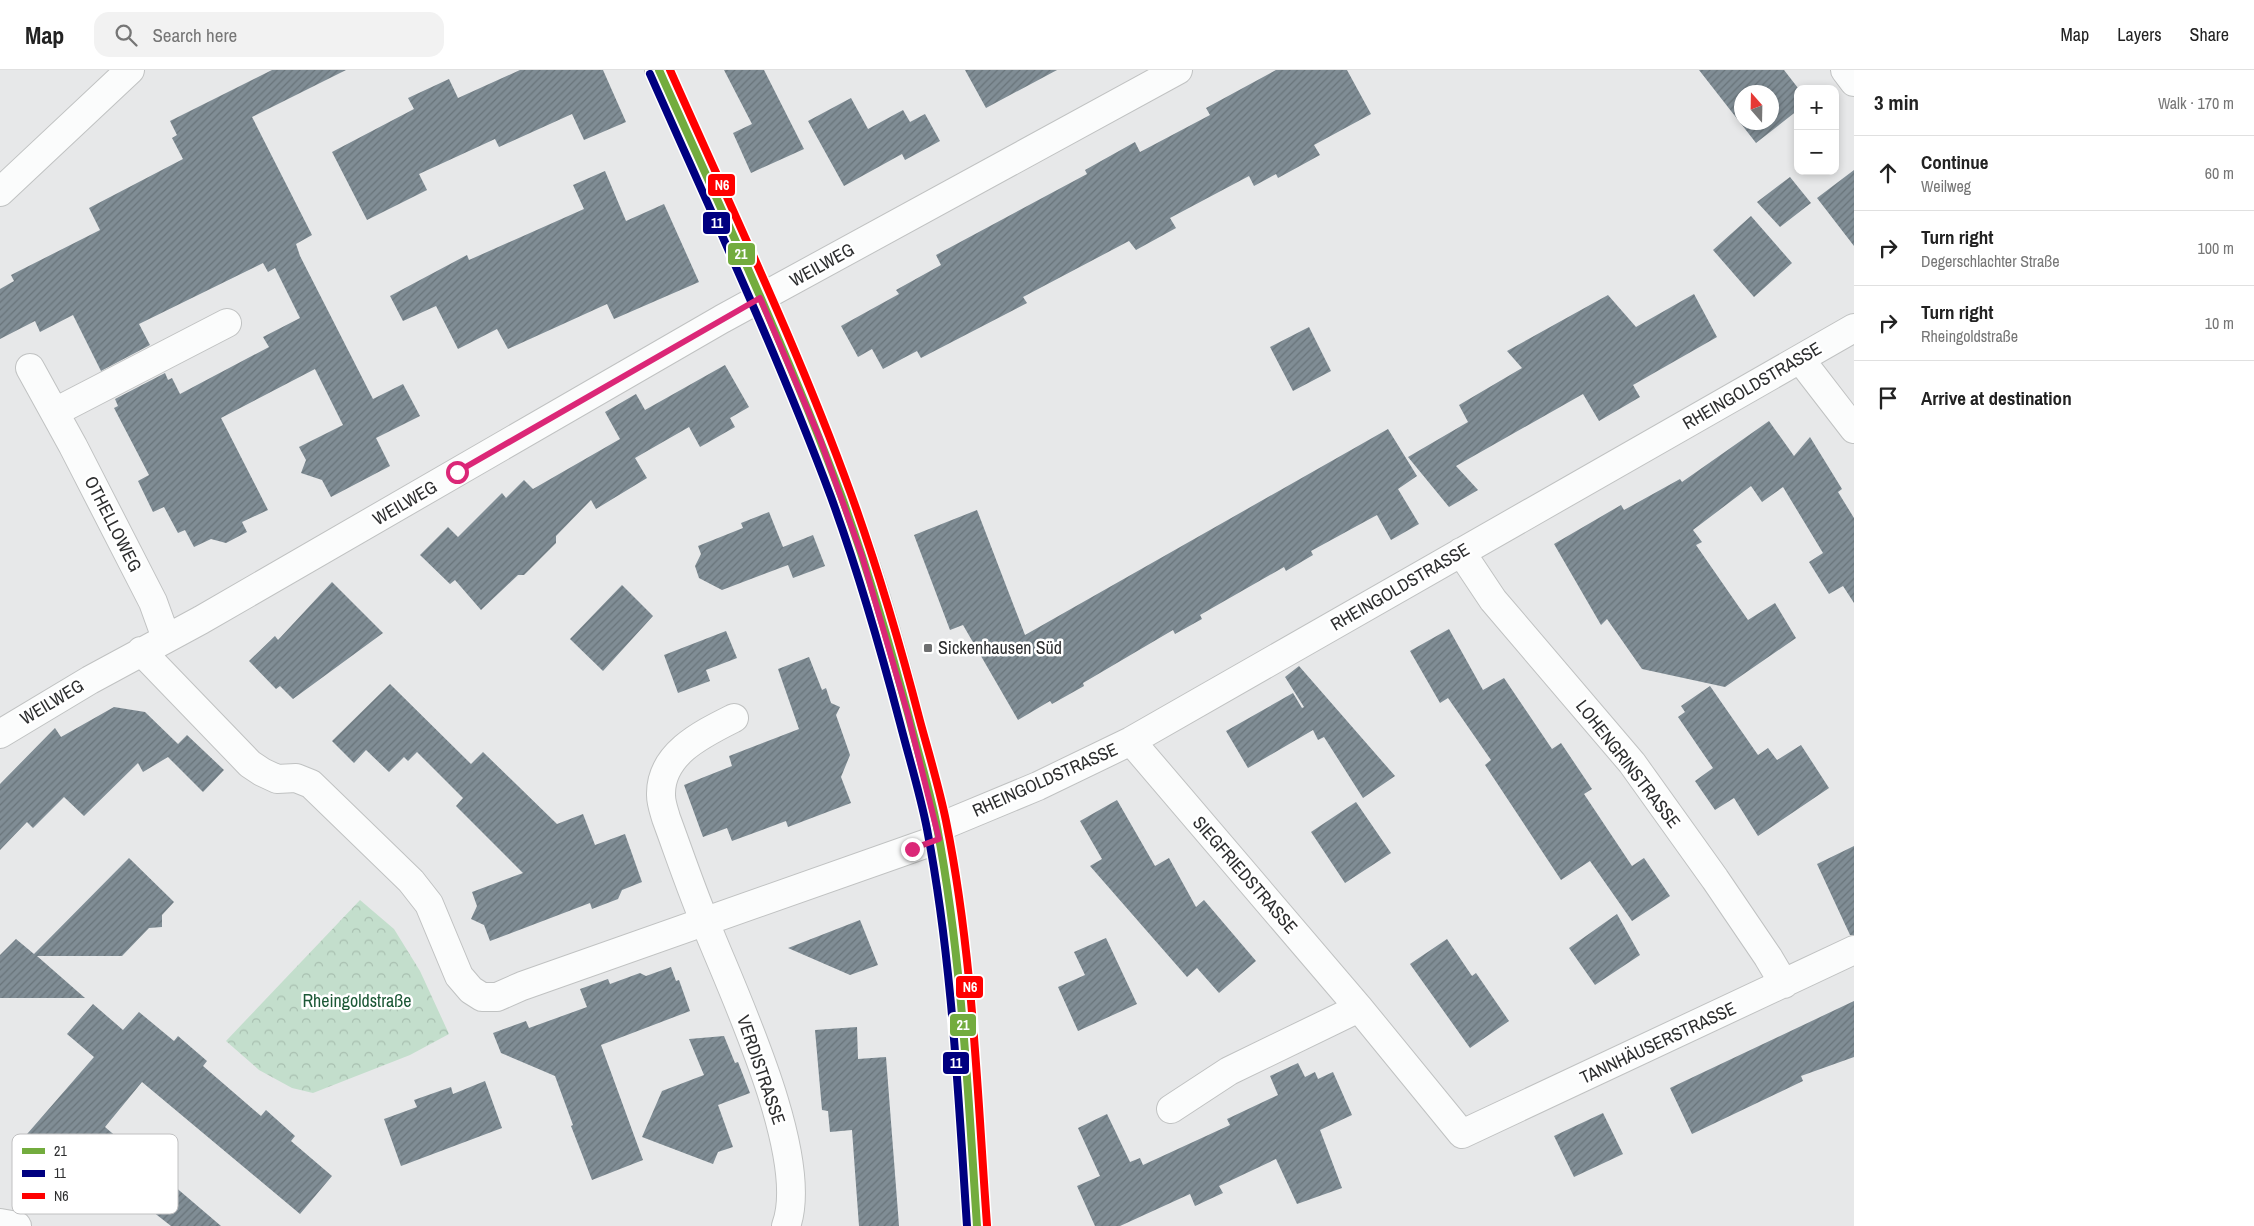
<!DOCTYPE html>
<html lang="en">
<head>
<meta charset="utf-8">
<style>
  :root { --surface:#fff; --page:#f2f2f2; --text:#222; --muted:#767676; --line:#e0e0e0 }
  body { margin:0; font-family:"Archivo Narrow",sans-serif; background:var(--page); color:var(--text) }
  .controls { position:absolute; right:15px; top:15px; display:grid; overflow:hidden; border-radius:10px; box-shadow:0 2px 8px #0003 }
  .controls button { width:45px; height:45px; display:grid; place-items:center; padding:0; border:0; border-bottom:1px solid var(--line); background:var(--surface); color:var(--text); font:25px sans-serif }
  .compass { position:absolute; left:1734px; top:15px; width:45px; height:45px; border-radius:50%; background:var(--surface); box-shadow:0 2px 8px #0003; rotate:340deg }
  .stop { position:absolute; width:15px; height:15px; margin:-11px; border:4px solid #db2777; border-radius:50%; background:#fff }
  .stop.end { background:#db2777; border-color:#fff; box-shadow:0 1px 5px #0008 }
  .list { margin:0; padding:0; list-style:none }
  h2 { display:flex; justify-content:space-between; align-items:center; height:65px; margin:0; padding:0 20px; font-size:21px }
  h2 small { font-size:16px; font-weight:400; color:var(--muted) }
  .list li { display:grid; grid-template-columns:32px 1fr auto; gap:15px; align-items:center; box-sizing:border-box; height:75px; padding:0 20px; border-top:1px solid var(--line) }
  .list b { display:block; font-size:19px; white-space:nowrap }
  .list p { margin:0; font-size:16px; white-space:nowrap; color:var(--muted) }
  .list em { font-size:16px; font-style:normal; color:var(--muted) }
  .icon { flex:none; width:28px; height:28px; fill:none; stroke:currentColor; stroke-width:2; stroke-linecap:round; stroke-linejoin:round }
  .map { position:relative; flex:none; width:1854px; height:1156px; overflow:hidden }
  header { display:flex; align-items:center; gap:30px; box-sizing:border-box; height:70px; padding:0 25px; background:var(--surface); border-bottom:1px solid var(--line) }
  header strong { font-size:24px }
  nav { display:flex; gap:28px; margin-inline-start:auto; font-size:18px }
  .search { width:350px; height:45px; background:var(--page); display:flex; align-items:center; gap:12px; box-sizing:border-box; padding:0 18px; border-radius:15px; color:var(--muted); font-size:19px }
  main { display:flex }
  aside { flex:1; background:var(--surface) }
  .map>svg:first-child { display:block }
</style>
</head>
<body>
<header>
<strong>Map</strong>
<div class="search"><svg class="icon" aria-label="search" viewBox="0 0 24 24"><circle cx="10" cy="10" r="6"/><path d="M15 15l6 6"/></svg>Search here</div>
<nav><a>Map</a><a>Layers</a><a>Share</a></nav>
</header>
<main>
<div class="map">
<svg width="1854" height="1156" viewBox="0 0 1854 1156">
  <defs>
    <pattern id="forest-crowns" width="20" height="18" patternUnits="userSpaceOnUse" patternTransform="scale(1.25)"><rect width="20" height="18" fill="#c3decc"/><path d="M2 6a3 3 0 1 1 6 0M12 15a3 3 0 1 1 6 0" fill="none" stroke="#a8bfb0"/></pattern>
    <pattern id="building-hatch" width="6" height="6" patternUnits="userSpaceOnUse" patternTransform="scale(1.25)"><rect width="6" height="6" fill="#808d95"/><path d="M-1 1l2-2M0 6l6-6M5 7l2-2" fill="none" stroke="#69747a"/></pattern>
  </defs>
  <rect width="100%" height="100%" fill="#e7e8e9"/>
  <path fill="url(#forest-crowns)" d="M360,830L394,859L420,901L449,964L410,985L313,1023L292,1018L259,1000L226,971Z"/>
  <path fill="url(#building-hatch)" fill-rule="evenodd" d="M272,0H346L252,47L312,165L296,174L300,186L373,329L403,314L420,346L376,368L390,396L331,427L322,410L301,403L306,390L299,377L343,355L315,299L221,348L268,440L242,452L247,462L226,473L211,469L194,477L185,460L178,463L164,437L153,442L138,411L149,405L114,338L118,336L115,329L165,303L168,310L172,308L180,324L269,277L263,267L300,248L275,198L268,202L263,193L139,254L150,275L101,301L73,245L40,262L35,251L0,269V219L14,211L11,205L100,160L89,138L183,89L172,68L177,65L170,51Z
    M520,0H603L626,52L584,70L572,44L499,77L495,69L419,104L427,120L367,150L332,82L414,39L408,28L449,9L458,28Z
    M724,0H764L804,79L751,103L733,63L752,54Z
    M965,0H1057L986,38Z
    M1276,0H1347L1371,44L1314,75L1320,85L1278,108L1276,104L1254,116L1249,106L1170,148L1176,158L1136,180L1129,171L1023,227L1027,233L921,288L917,281L883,299L872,279L858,287L841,256L899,224L896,220L941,195L936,185L1087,104L1085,100L1135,72L1140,82L1210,45L1206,38Z
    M1699,0H1784L1798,18V40L1756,73ZM1742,22H1772V52H1742Z
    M851,28L868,59L903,40L910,52L925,44L940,71L905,90L902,84L844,116L808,51Z
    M1854,100V176L1817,128Z
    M605,101L626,151L664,134L699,212L614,249L607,234L508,279L497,259L458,279L436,236L403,251L390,226L467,185L469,190L584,139L573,115Z
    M1790,107L1811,133L1780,157L1757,132Z
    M1751,146L1792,193L1754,227L1713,180Z
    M1694,224L1717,267L1633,315L1640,327L1599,351L1583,324L1456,396L1478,420L1449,437L1408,387L1468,352L1459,335L1522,298L1507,281L1608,225L1636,257Z
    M1309,257L1331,301L1293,321L1270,277Z
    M725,295L749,337L730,348L735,357L700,377L689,357L635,388L647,408L596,439L591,430L556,466V473L524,505H518L481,540L455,510L450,514L420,485L448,457L458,467L502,423L506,428L524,410L533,419L620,369L605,342L636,324L645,340Z
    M1769,351L1794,386L1810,367L1842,419L1838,422L1854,448V533L1843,516L1829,524L1809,492L1823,483L1783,417L1762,432L1751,416L1693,460L1702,472L1696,475L1748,550L1775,533L1796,568L1725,617L1642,599L1607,549L1601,555L1554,474L1621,435L1624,440L1680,409L1682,412Z
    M1388,359L1417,406L1398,419L1419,454L1391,470L1377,445L1311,481L1313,485L1286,501L1284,497L1200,545L1202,549L1175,564L1173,560L1083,613L1084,616L1052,634L1050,631L1018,650L963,555L950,560L914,465L977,440L1025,565Z
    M769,442L783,477L813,465L825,496L793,508L788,495L722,520L699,508L695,496L701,484L698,476L743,458L741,453Z
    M332,512L383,563L293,629L280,616L276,619L249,591L275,566L278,570Z
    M622,515L653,546L603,601L570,569Z
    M1449,559L1483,620L1504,608L1552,679L1561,673L1592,719L1584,724L1632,796L1644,788L1670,826L1632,851L1590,791L1561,810L1485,695L1491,690L1448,628L1440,633L1410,581Z
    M726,561L737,588L706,600L710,611L678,623L664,585Z
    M809,587L822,620L826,618L831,633L840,637L836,645L850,685L841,707L851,733L788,757L786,751L732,771L727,758L703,767L684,715L732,696L729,686L799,659L778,599Z
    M1299,596L1395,706L1363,728L1324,667L1318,670L1313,660L1248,698L1226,661L1293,623L1302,638L1304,637L1285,607Z
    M390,614L471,694L483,682L557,754L583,744L595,775L625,764L642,812L622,820L618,829L592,839L590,833L490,871L484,855L471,849L477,836L472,822L523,803L456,736L463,728L417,682L408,691L404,687L389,702L366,680L354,693L332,671Z
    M1710,616L1758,685L1768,678L1777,690L1801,675L1829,718L1758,766L1734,728L1715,740L1695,711L1713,698L1678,647L1685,642L1681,636Z
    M114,637L145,642L178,674L187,665L224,700L203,722L168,687L143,702L138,693L84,746L64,727L33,758L27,752L0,780V714L55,658L61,667Z
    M1117,730L1155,796L1169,788L1196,837L1204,830L1256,891L1219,923L1197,898L1187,907L1090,796L1102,789L1080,751Z
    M1356,732L1391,783L1345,813L1311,762Z
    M1854,776V865H1850L1817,794Z
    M129,788L174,832L162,845V857L149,858L122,886H37L85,928H0V885L16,869L34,884Z
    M1617,844L1640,885L1595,915L1569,878Z
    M860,850L878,895L850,905L788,878Z
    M1106,868L1137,934L1078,961L1058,917L1085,905L1074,882Z
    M1447,869L1472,906L1476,903L1509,951L1470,978L1410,894Z
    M671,897L676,911L679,910L690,941L601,975L643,1090L592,1110L571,1056L573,1055L555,1006L501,983L493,963L526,951L529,958L587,937L580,919L608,909L610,914L640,903L646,906Z
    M1854,931V987L1801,1006L1803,1011L1692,1064L1670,1018Z
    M93,934L123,960L139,942L174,971L178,966L207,991L203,996L261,1046L266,1040L295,1066L291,1071L332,1106L300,1144L142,1012L105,1057L221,1156H171L134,1127L98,1129L96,1113L60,1082L49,1095L21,1071L94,987L67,964Z
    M857,957L858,989L886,987L899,1156H859L852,1060L830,1062L828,1041L822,1040L815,960Z
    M724,966L735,993L738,992L750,1023L718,1035L733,1077L718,1082L713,1094L642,1067L662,1021L704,1005L689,969Z
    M1298,993L1305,1007L1315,1002L1318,1009L1333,1002L1352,1045L1320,1060L1342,1118L1297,1134L1276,1089L1219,1116L1223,1123L1195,1136L1190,1124L1120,1156H1095L1077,1116L1100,1106L1078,1058L1107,1044L1130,1092L1140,1088L1143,1095L1230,1055L1227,1049L1278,1025L1270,1006Z
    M485,1011L502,1058L401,1096L384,1049L417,1037L414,1030L451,1017L453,1024Z
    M1603,1043L1623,1084L1574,1107L1554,1066Z"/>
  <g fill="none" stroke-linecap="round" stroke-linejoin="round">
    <defs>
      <path id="street" d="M1845,0L1854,12
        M1800,289L1854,359
        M30,298L73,376L153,532L166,568
        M55,342L227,253
        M1461,482L1493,530L1632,693L1715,809L1768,887L1784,914
        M141,581L250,694L262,702L277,709L296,708L311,714L411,811L429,834L459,906L471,920L482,927H497L522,916L939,769
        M734,648C702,664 660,684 661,725C661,733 664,741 666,748C680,786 693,825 709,862C736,929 811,1088 786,1156
        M0,664L90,610L201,550L722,249L1178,0
        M1131,671L1359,938L1462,1064L1854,880
        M937,758L1038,716L1131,671L1854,258
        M1171,1039L1229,1001L1359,938
        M0,1153L17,1156"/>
      <path id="secondary" d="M659,0C730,161 807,321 863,488C881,541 896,596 910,651C919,686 930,721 937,757C963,888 967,1024 977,1156
        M0,122L130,0"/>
    </defs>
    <use href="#street" stroke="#c0c2c2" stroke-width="30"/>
    <use href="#secondary" stroke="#c0c2c2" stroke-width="30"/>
    <use href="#street" stroke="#fbfcfc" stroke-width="28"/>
    <use href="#secondary" stroke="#fbfcfc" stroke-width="28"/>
    <defs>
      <path id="bus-1" d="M659,0C722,141 787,280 841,425C868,499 890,575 910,651C919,686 930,721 937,757C962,889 968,1023 977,1156"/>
      <path id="bus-2" d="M650,4C712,144 777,283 831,427C858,501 880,577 900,653C909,688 920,723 927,759C952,889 958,1023 967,1156"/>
      <path id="bus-3" d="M670,0C732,140 799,280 851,424C878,499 900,574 920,651C929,684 939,717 946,751C973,884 977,1020 987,1155"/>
    </defs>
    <use href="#bus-1" stroke="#fff" stroke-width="11"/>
    <use href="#bus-2" stroke="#fff" stroke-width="11"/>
    <use href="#bus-3" stroke="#fff" stroke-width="11"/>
    <use href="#bus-1" stroke="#73ac3e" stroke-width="8"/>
    <use href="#bus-2" stroke="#000080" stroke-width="8"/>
    <use href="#bus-3" stroke="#f00" stroke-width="8"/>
  </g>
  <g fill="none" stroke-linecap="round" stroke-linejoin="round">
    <path stroke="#db2777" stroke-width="6" d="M457,402L760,228L820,369L862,486L908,645L939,769L912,779"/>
  </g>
  <rect fill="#6e6f70" stroke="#fff" stroke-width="2" x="923" y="573" width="10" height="10" rx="2.5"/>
  <g text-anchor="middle" stroke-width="5" stroke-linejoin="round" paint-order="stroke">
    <g font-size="18" fill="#2d2e2f" stroke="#fff">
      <text transform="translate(822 195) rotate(-29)" y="6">WEILWEG</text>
      <text transform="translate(1752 316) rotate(-30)" y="6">RHEINGOLDSTRASSE</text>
      <text transform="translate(405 433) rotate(-30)" y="6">WEILWEG</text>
      <text transform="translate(113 454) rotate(63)" y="6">OTHELLOWEG</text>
      <text transform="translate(1400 517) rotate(-30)" y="6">RHEINGOLDSTRASSE</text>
      <text transform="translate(52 632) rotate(-31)" y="6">WEILWEG</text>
      <text transform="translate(1628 694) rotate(52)" y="6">LOHENGRINSTRASSE</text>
      <text transform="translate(1045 710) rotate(-24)" y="6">RHEINGOLDSTRASSE</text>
      <text transform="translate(1245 805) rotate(49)" y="6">SIEGFRIEDSTRASSE</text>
      <text transform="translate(1658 973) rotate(-25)" y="6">TANNHÄUSERSTRASSE</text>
      <text transform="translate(761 1000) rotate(71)" y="6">VERDISTRASSE</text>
    </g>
    <g font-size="18" fill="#2d2e2f" stroke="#fff" text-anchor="start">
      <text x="938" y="584">Sickenhausen Süd</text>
    </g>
    <g font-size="18" fill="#1c5836" stroke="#fff">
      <text x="357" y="937">Rheingoldstraße</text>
    </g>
  </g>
  <rect x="12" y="1064" width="166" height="80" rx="8" fill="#fff" stroke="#c0c0c1" stroke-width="1"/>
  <rect x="22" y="1078" width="23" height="6" fill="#73ac3e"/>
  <rect x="22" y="1100" width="23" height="7" fill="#000080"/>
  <rect x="22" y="1123" width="23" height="6" fill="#f00"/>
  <g font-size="14" fill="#2d2e2f">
    <text x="54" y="1086">21</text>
    <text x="54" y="1108">11</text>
    <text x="54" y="1131">N6</text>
  </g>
  <g stroke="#fff" stroke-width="2">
    <rect x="707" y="103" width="29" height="24" rx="5" fill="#f00"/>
    <rect x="702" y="141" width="29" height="24" rx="5" fill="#000080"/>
    <rect x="727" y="172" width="29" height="24" rx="5" fill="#73ac3e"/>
    <rect x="955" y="905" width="29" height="24" rx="5" fill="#f00"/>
    <rect x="949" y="943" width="28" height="24" rx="5" fill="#73ac3e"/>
    <rect x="942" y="981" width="28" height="24" rx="5" fill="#000080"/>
  </g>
  <g font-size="14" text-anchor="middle" font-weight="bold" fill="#fff">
    <text x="722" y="120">N6</text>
    <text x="717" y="158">11</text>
    <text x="741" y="189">21</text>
    <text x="970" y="922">N6</text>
    <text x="963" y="960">21</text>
    <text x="956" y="998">11</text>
  </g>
</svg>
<div class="controls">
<button>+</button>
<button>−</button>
</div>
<svg class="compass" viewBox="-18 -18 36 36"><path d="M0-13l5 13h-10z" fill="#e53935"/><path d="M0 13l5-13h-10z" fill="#767676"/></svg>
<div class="stop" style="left:457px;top:402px"></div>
<div class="stop end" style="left:912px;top:779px"></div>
</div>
<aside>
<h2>3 min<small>Walk · 170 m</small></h2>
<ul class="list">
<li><svg class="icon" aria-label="ahead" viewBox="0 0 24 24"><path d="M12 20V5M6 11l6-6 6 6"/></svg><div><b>Continue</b><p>Weilweg</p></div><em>60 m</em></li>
<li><svg class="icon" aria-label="right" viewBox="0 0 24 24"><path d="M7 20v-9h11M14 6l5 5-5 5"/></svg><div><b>Turn right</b><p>Degerschlachter Straße</p></div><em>100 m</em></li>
<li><svg class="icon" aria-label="right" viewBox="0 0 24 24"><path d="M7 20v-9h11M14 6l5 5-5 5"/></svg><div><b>Turn right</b><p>Rheingoldstraße</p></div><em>10 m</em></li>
<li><svg class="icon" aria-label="arrive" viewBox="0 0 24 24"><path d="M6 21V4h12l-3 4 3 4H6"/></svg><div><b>Arrive at destination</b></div></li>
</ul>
</aside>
</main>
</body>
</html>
